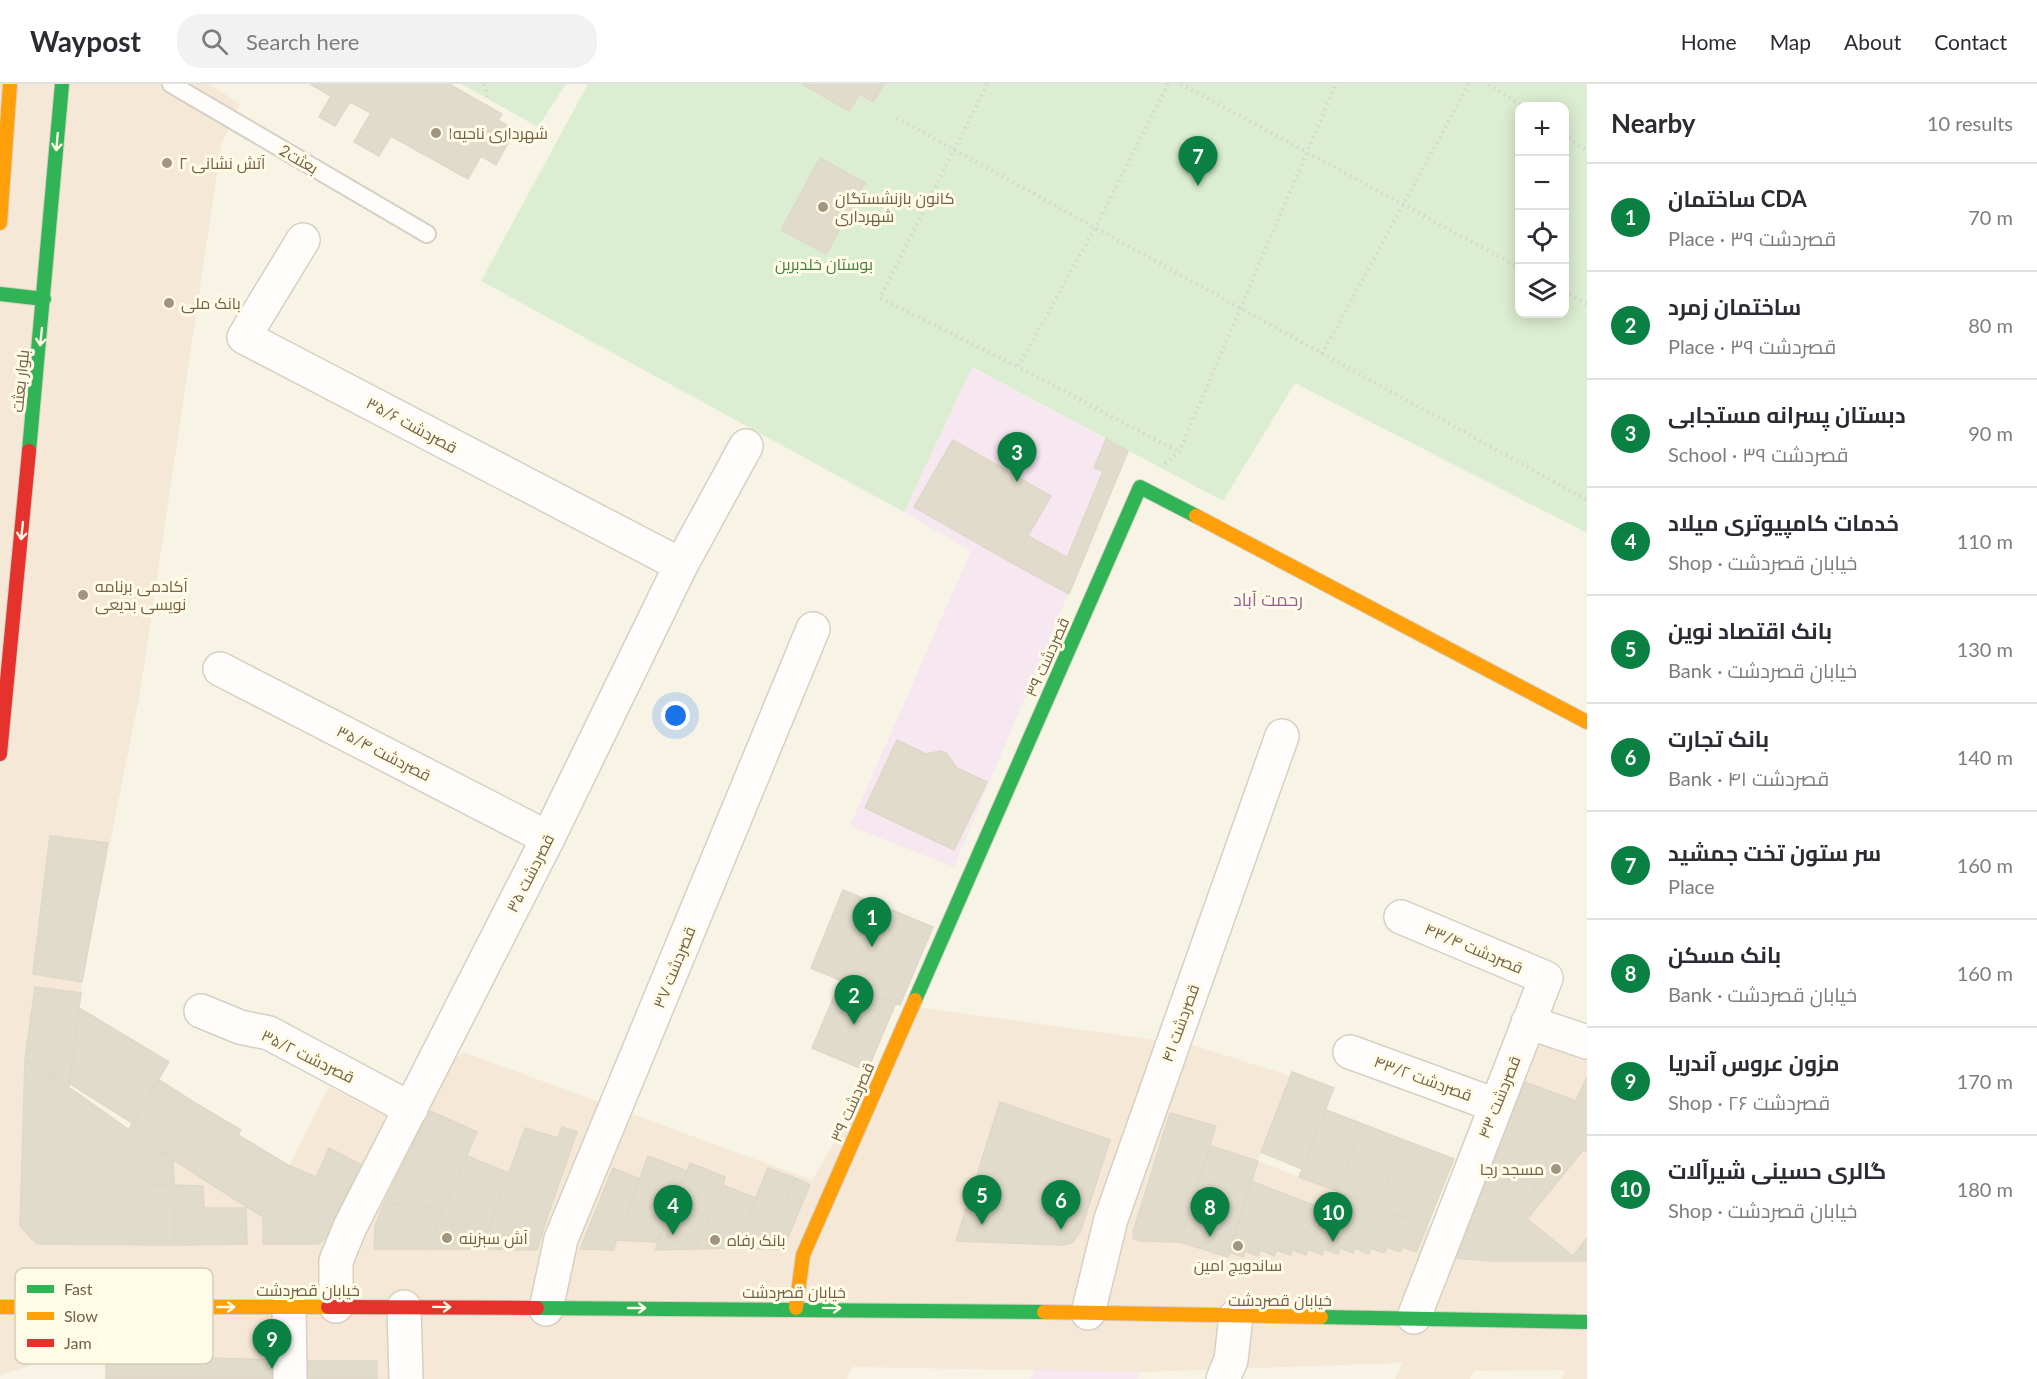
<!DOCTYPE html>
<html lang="en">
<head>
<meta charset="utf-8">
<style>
  :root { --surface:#fff; --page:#f2f2f3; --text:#2b2b33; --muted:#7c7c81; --line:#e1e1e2; --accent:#0b8043 }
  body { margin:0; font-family:Lato,Cairo,sans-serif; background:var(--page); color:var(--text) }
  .controls { position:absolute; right:18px; top:18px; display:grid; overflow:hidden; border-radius:12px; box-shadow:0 3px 15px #0003 }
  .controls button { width:54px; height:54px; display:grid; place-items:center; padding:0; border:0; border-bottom:2px solid var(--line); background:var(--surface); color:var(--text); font:30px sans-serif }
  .you { position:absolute; left:676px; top:632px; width:21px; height:21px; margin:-15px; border:4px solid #fff; border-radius:50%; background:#1a73e8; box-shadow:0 0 0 9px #1a73e833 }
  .badge { display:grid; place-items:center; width:39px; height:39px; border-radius:50%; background:var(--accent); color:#fff; font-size:20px; font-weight:700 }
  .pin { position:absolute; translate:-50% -50px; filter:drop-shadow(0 2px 3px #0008) }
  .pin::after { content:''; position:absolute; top:32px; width:21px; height:18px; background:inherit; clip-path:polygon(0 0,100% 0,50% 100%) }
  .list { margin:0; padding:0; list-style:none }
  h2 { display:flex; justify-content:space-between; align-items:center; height:78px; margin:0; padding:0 24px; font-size:26px }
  h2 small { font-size:20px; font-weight:400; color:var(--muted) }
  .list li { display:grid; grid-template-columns:39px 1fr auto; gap:18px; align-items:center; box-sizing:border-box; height:108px; padding:0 24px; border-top:2px solid var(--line) }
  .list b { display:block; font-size:22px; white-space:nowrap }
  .list p { margin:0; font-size:20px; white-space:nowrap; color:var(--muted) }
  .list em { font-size:20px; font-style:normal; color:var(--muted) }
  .icon { flex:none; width:33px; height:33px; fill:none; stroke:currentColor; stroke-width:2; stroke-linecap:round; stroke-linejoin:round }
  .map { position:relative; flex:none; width:1587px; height:1295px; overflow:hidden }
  header { display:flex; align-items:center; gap:36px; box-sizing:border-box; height:84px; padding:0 30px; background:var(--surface); border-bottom:2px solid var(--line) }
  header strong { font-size:28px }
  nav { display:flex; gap:33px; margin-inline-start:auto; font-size:21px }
  .search { width:420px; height:54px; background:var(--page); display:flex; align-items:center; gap:15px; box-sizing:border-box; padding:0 21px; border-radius:24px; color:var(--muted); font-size:22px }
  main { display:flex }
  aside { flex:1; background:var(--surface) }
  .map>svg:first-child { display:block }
</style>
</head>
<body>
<header>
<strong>Waypost</strong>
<div class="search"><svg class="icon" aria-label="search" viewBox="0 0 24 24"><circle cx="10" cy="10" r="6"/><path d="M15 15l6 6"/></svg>Search here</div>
<nav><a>Home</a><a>Map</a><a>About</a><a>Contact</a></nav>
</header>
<main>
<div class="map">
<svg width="1587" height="1295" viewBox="0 0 1587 1295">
  <rect width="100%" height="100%" fill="#f7f4e6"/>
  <path fill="#f5e8d6" d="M0,0H209L240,20L221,62L140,609L82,898L69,1003L173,1077L263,1133L329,1003L388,1033L463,968L812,1096L916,923L1193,961L1290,992L1258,1077L1453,1152L1534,940L1587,960V1295H1562L1565,1286L1474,1287L1470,1295H1395L1402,1279L1140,1288L852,1283L847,1295H106L105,1278H41L0,1291Z"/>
  <path fill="#f6e7f0" d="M971,283L1128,367L954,783L850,742L971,467L904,428Z
    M1035,1285L1140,1288L1137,1295H1031Z"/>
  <path fill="#dceed1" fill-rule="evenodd" d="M461,0H566L538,43Z
    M588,0H1587V449L1295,299L1223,417L972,283L904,428L481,197ZM1520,22H1564V230H1520Z"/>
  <path fill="#e1dbcb" stroke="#dfd8c8" stroke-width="1.5" d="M310,0H449L502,30L498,36L515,46L496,81L481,72L468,95L391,52L379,72L354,58L371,29L350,18L335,42L319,33L331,12Z
    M802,0H884L873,18L860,10L849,27Z
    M820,74L865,99L826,170L781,146Z
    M1106,355L1128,367L1081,481L1067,474L1103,387L1094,384Z
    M953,356L1051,412L1012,479L914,423Z
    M1028,452L1081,481L1069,510L1012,479Z
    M897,656L926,670L940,667L946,669L957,684L987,698L954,766L865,724Z
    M50,752L108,759L82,898L33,890Z
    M843,806L933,843L900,921L811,884Z
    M841,896L896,919L867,987L812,964Z
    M35,903L81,909L69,1003L25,976Z
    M79,924L169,978L132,1039L69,999Z
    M25,976L80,1011V1103L174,1101L175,1161L37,1160L20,1142Z
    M1292,988L1334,1004L1302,1085L1261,1068Z
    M1587,993V1068L1584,1065L1527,1135L1573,1172L1587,1154V1177H1494L1536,1102Z
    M159,996L197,1020L166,1071L129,1045Z
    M1525,998L1576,1017L1536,1102L1491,1082Z
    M80,1011L173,1077L174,1101L80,1103Z
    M1000,1018L1110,1056L1081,1146L1072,1159L1063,1161L956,1157Z
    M197,1020L241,1046L209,1099L166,1071Z
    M1326,1026L1363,1040L1337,1107L1299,1093Z
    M430,1027L477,1048L444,1125L384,1119Z
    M1170,1029L1216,1042L1180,1158L1139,1157L1133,1154V1148Z
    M1363,1040L1404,1056L1377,1123L1337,1107Z
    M562,1043L577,1048L548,1131L500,1115L525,1044L558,1054Z
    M238,1051L290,1082L263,1133L209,1099Z
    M1404,1056L1454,1075L1427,1142L1377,1123Z
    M1211,1062L1258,1077L1228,1173L1180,1158Z
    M329,1064L364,1082L327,1153L318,1160H263V1133L290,1082L316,1093Z
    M467,1072L509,1089L481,1165H427Z
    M648,1072L687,1087L657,1158L617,1156Z
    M690,1079L725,1093L723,1101L695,1165L655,1166Z
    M1491,1082L1536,1102L1494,1177L1453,1174Z
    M613,1084L640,1095L613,1166L580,1165Z
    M768,1084L795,1094L766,1165L735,1164Z
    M795,1094L810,1101L783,1165H766Z
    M1251,1097L1329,1127L1337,1107L1427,1142L1416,1168L1403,1163L1400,1168L1387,1163L1384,1169L1371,1164L1369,1170L1355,1164L1353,1169L1340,1164L1338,1170L1324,1165L1322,1171L1308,1165L1306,1171L1293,1166L1290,1171L1277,1166L1274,1172L1261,1166L1258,1172L1245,1167L1243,1173L1229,1168Z
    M174,1101L203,1102L204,1124H246L247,1160L175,1161Z
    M723,1101L756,1114L735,1164L695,1165Z
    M500,1115L548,1131L537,1166L481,1165Z
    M384,1119L444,1125L427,1165H374L375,1142Z
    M106,1274H208V1295H106Z
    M208,1274L280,1276V1295H208Z
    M302,1277H377V1295H302Z"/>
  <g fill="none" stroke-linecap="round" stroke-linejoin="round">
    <defs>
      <path id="lane" d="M171,0L427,150"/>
      <path id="street" d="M303,156L244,253L681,481
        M220,585L548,754
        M1401,833L1546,894L1414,1233
        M201,927L240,943L269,949L411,1025
        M1528,938L1587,958
        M1350,968L1495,1021
        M289,1222L290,1295
        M336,1222V1177L350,1143L548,754L681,481L746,362
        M404,1223L406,1295
        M546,1225L561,1155L813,545
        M1088,1229L1111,1135L1282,652
        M1223,1295L1231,1276L1236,1232"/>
      <path id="fast" d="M0,210L44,215
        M29,367L62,0
        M915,916L1140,403L1196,432
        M537,1224L1044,1228
        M1321,1233L1587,1238"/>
      <path id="slow" d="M0,139L10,0
        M1196,432L1587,638
        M0,1223H328
        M796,1224L803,1171L915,916
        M1044,1228L1321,1233"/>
      <path id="jam" d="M0,670L29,367
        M328,1223L537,1224"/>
    </defs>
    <use href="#lane" stroke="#d6d0c2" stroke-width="20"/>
    <use href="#street" stroke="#d6d0c2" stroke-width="36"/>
    <use href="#fast" stroke="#d7d1c3" stroke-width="16"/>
    <use href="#slow" stroke="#d7d1c3" stroke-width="16"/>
    <use href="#jam" stroke="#d7d1c3" stroke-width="16"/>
    <path stroke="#d9d4cb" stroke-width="4" stroke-dasharray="1.5 4.5" stroke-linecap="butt" d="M484,0L488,15
      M987,0L880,214L1018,283
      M1168,0L1095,144L1018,283L1179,368
      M1181,0L1520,184
      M1489,0L1522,22
      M897,34L1587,416
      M1564,51L1587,67
      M1564,208L1587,220
      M1322,270L1469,0
      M1165,380L1179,368L1336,0"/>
    <use href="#lane" stroke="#fefdfb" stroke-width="16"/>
    <use href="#street" stroke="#fefdfb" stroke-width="33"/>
    <use href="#fast" stroke="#30b455" stroke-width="14"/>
    <use href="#slow" stroke="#ff9f0a" stroke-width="14"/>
    <use href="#jam" stroke="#e5322d" stroke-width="14"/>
  </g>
  <defs><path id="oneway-shaft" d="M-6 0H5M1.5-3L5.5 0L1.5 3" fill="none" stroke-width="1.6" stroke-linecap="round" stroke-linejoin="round" transform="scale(1.5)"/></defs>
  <g stroke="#fffbe7">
    <use href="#oneway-shaft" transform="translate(57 58) rotate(95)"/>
    <use href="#oneway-shaft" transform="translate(41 253) rotate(96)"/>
    <use href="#oneway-shaft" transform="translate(22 447) rotate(96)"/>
    <use href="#oneway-shaft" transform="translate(226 1223)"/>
    <use href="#oneway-shaft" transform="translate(442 1223) rotate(1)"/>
    <use href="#oneway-shaft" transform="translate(637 1224)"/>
    <use href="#oneway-shaft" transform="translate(832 1224) rotate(1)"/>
  </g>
  <g fill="#a2957f" stroke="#fffbe7" stroke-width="2">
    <circle cx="436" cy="49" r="6"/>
    <circle cx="167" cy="79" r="6"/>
    <circle cx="823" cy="123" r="6"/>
    <circle cx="169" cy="219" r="6"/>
    <circle cx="83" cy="511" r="6"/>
    <circle cx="1556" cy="1085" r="6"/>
    <circle cx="447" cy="1154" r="6"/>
    <circle cx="715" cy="1156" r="6"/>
    <circle cx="1238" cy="1162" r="6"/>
  </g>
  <g text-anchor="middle" stroke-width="6" stroke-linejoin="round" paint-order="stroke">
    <g font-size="16" fill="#746247" stroke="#fffbe7" text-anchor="start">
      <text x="448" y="55">شهرداری ناحیه۱</text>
      <text x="179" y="85">آتش نشانی ۲</text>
      <text x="835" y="120">کانون بازنشستگان<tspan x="835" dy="18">شهرداری</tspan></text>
      <text x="181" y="225">بانک ملی</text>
      <text x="95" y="508">آکادمی برنامه<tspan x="95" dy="18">نویسی بدیعی</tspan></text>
      <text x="1544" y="1091" text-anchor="end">مسجد رجا</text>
      <text x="459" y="1160">آش سبزینه</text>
      <text x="727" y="1162">بانک رفاه</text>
      <text x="1238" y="1187" text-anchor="middle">ساندویچ امین</text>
    </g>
    <g font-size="16" fill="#746247" stroke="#fffbe7">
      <text transform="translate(299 75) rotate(30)" y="6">2بعثت</text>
      <text transform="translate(20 297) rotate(-84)" y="6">بلوار بعثت</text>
      <text transform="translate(412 341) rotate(28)" y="6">قصردشت ۳۵/۶</text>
      <text transform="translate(1047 573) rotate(-66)" y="6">قصردشت ۳۹</text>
      <text transform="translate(384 669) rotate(27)" y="6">قصردشت ۳۵/۴</text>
      <text transform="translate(530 789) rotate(-63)" y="6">قصردشت ۳۵</text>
      <text transform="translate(1474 864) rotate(23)" y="6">قصردشت ۴۳/۴</text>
      <text transform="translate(674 883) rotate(-68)" y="6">قصردشت ۳۷</text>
      <text transform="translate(1180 939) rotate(-70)" y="6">قصردشت ۴۱</text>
      <text transform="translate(308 972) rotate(26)" y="6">قصردشت ۳۵/۲</text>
      <text transform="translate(1423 994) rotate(20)" y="6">قصردشت ۴۳/۲</text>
      <text transform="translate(1499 1013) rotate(-68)" y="6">قصردشت ۴۳</text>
      <text transform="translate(852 1018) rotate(-66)" y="6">قصردشت ۳۹</text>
      <text x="308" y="1212">خیابان قصردشت</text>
      <text x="794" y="1214">خیابان قصردشت</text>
      <text x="1280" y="1222">خیابان قصردشت</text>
    </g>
    <g font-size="16" fill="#458041" stroke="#fffbe7">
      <text x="824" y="186">بوستان خلدبرین</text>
    </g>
    <g font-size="18" fill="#926297" stroke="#fffbe7">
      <text x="1268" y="522">رحمت آباد</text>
    </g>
  </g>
  <rect x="15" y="1184" width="198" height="96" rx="9" fill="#fffbe7" stroke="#d5cdb7" stroke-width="1.5"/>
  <rect x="27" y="1201" width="27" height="8" fill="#30b455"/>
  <rect x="27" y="1228" width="27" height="8" fill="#ff9f0a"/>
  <rect x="27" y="1255" width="27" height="8" fill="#e5322d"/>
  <g font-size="16" fill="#746247">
    <text x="64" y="1211">Fast</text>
    <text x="64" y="1238">Slow</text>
    <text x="64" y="1265">Jam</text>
  </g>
</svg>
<div class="controls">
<button>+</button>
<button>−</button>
<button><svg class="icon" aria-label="locate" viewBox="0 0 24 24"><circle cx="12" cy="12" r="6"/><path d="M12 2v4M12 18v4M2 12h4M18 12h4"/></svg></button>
<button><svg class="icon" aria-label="layers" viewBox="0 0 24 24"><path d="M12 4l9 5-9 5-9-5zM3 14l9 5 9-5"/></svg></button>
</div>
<div class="you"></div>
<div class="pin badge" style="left:872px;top:863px">1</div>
<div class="pin badge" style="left:854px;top:941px">2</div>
<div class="pin badge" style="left:1017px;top:398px">3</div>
<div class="pin badge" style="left:673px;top:1151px">4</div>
<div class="pin badge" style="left:982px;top:1141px">5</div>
<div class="pin badge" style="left:1061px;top:1146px">6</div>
<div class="pin badge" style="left:1198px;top:102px">7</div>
<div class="pin badge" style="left:1210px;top:1153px">8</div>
<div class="pin badge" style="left:272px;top:1285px">9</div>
<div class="pin badge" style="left:1333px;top:1158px">10</div>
</div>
<aside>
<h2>Nearby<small>10 results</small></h2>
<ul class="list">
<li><span class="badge">1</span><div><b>ساختمان CDA</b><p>Place · قصردشت ۳۹</p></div><em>70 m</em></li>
<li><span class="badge">2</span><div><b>ساختمان زمرد</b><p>Place · قصردشت ۳۹</p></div><em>80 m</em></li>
<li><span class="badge">3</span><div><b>دبستان پسرانه مستجابی</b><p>School · قصردشت ۳۹</p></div><em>90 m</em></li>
<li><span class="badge">4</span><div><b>خدمات کامپیوتری میلاد</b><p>Shop · خیابان قصردشت</p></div><em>110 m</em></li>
<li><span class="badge">5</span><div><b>بانک اقتصاد نوین</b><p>Bank · خیابان قصردشت</p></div><em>130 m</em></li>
<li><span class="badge">6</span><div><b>بانک تجارت</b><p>Bank · قصردشت ۴۱</p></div><em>140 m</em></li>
<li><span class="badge">7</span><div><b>سر ستون تخت جمشید</b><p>Place</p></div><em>160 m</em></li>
<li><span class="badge">8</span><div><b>بانک مسکن</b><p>Bank · خیابان قصردشت</p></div><em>160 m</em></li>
<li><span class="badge">9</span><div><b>مزون عروس آندریا</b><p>Shop · قصردشت ۲۶</p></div><em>170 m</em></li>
<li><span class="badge">10</span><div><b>گالری حسینی شیرآلات</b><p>Shop · خیابان قصردشت</p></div><em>180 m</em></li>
</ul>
</aside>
</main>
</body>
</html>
